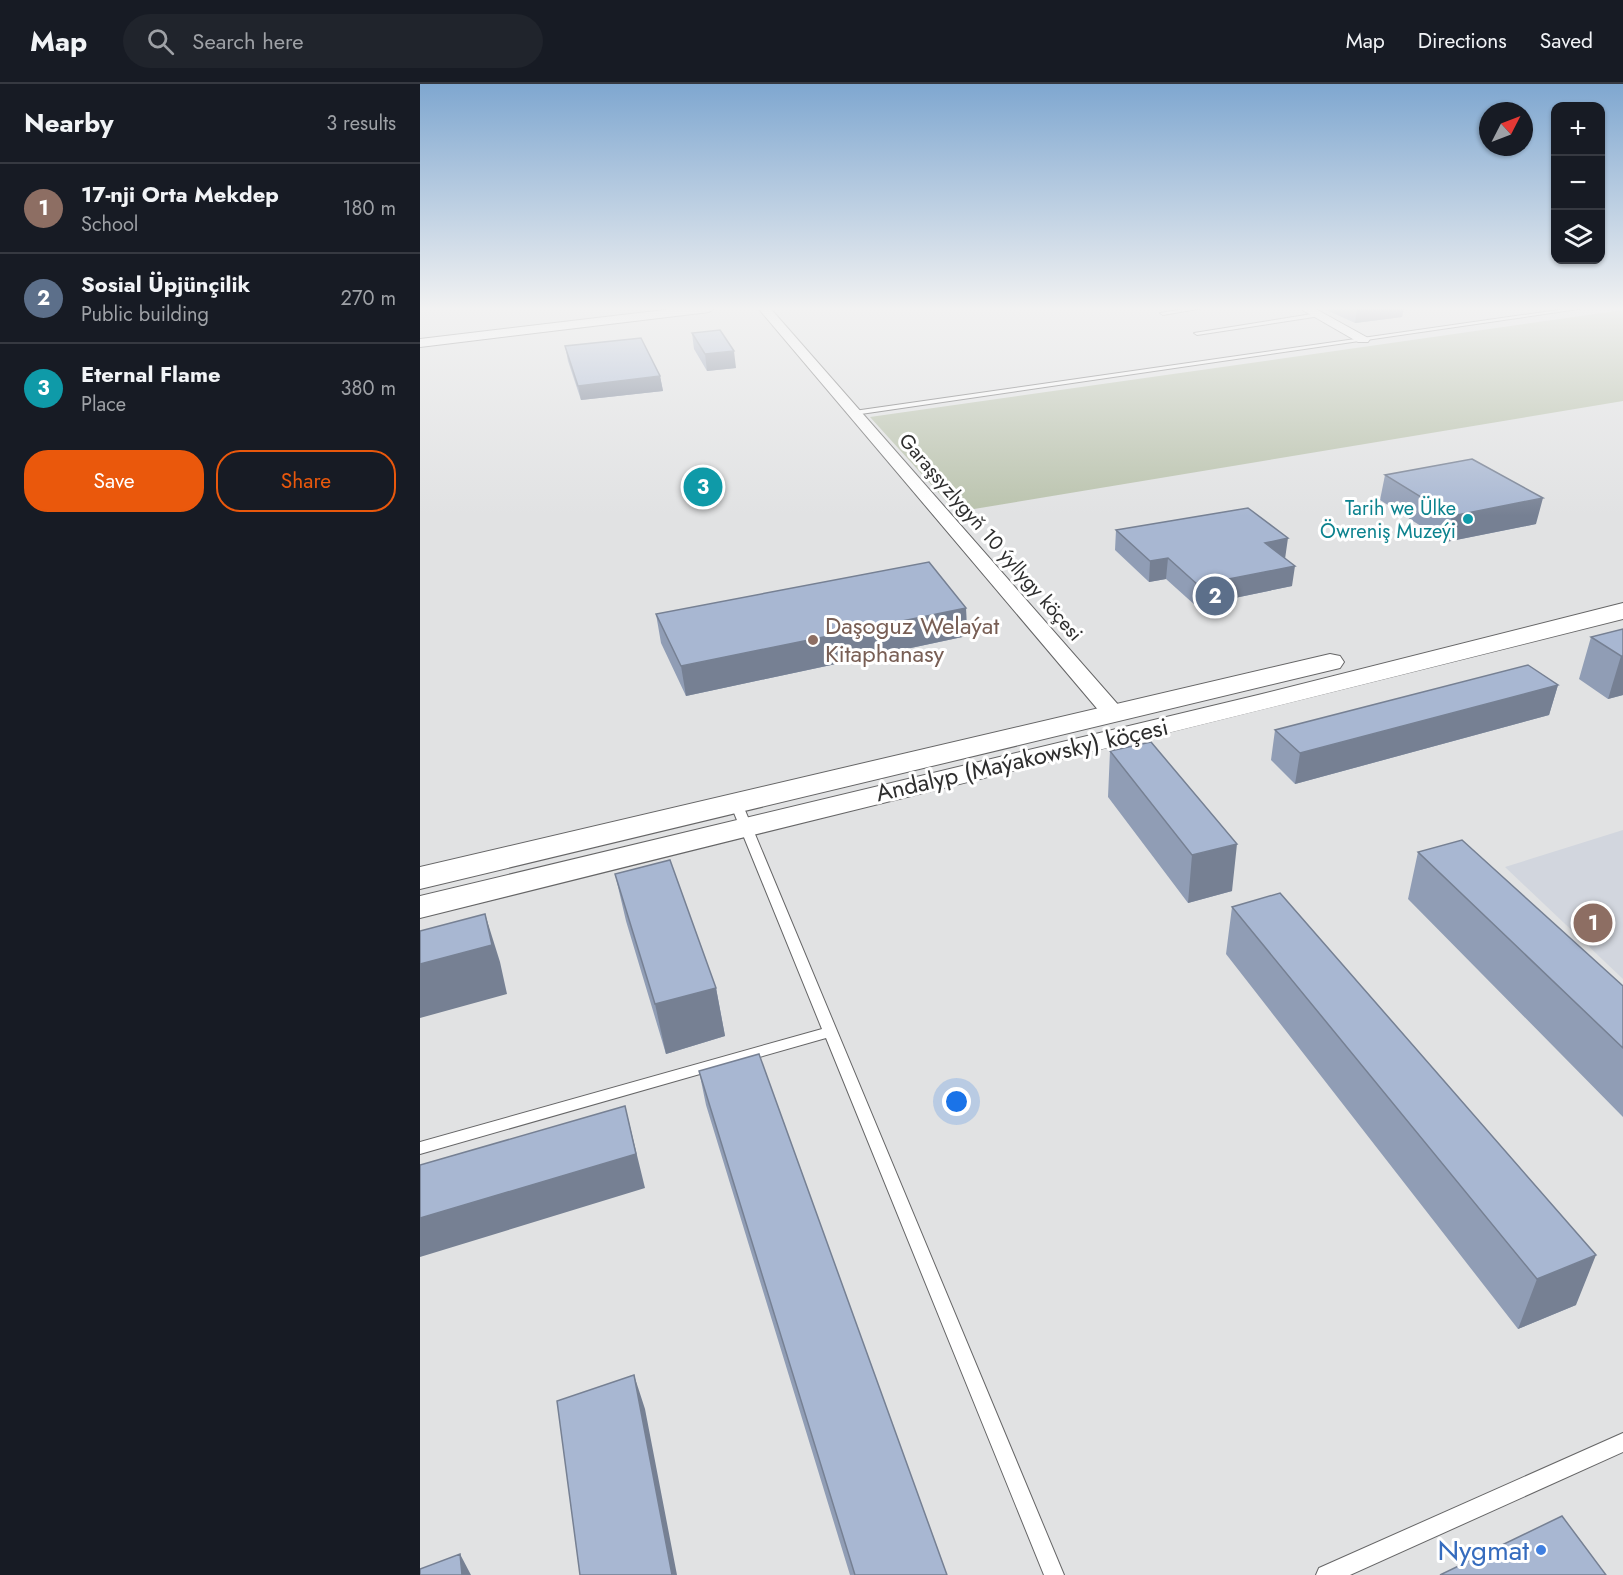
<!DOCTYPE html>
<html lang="en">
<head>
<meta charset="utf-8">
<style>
  :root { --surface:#171b24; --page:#20242c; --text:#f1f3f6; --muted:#9ea1a6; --line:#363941; --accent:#ea580c }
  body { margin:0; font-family:Jost,sans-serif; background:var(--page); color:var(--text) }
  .controls { position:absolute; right:18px; top:18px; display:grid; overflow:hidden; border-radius:12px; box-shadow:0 2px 4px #0004 }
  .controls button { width:54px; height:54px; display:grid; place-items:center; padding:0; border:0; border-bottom:2px solid var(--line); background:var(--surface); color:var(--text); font:30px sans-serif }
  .compass { position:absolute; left:1059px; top:18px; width:54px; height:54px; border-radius:50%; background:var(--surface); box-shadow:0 2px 4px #0004; rotate:48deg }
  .you { position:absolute; left:537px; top:1018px; width:21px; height:21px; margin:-15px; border:4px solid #fff; border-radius:50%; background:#1a73e8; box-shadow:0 0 0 9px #1a73e833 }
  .badge { display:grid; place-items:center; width:39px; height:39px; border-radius:50%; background:var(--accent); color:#fff; font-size:20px; font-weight:700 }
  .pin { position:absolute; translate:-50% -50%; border:3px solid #fff; box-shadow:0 2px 6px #0006 }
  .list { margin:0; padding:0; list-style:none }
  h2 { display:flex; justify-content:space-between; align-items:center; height:78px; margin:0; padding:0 24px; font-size:26px }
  h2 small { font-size:20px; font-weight:400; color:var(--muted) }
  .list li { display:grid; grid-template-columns:39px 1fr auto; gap:18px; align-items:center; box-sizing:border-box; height:90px; padding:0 24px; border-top:2px solid var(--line) }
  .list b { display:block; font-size:22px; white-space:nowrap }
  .list p { margin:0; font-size:20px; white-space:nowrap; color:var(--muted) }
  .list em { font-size:20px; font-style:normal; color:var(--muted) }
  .actions { display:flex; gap:12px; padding:18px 24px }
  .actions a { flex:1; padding:14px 0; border:2px solid var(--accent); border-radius:24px; text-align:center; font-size:21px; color:var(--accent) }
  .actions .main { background:var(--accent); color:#fff }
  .icon { flex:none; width:33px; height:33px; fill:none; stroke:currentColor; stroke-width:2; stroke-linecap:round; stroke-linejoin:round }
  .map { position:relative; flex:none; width:1203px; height:1491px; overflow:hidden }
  header { display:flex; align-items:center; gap:36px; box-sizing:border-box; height:84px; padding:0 30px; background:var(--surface); border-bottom:2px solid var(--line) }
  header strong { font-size:28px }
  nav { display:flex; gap:33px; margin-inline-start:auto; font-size:21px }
  .search { width:420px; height:54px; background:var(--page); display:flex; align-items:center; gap:15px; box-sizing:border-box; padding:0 21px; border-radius:33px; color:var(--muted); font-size:22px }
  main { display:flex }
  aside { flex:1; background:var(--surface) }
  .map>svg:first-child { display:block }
</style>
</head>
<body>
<header>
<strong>Map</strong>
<div class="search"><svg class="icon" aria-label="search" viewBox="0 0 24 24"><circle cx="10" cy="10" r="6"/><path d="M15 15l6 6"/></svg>Search here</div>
<nav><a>Map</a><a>Directions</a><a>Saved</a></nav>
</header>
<main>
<aside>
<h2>Nearby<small>3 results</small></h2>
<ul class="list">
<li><span class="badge" style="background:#8d6e63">1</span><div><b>17-nji Orta Mekdep</b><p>School</p></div><em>180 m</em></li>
<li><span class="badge" style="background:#5c6f8a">2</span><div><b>Sosial Üpjünçilik</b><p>Public building</p></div><em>270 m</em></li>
<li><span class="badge" style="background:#0f9aa8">3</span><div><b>Eternal Flame</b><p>Place</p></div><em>380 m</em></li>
</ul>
<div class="actions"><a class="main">Save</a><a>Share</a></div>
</aside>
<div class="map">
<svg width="1203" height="1491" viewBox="0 0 1203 1491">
  <rect width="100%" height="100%" fill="#e1e2e3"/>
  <path fill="#d2d6de" d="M1203,746V895L1085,783Z"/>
  <path fill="#b9c2ac" d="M1203,226V317L536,428L450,333Z"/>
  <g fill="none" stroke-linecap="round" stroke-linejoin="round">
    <defs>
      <path id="lane" d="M770,224H783L743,231L740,229Z
        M1152,224H1165L434,331L430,329L434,327Z
        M898,229L900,232L777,251L774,249Z
        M316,715L322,719L644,1491H624L406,954L0,1070V1058L402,945L310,719Z
        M1203,1349V1368L930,1491H896L899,1484Z"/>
      <path id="street" d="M261,224H295L289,228L0,263V255Z
        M338,224H350L701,624L704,629L701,634L693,636L685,634Z
        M879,224H894L950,255L948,258H938Z"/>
      <path id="secondary" d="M1203,519V535C803,637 401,733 0,834V812L838,611Z
        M910,570L920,572L924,578L920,584L0,805V783Z"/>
    </defs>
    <use href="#lane" stroke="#666667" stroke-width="2"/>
    <use href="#street" stroke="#666667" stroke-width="2"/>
    <use href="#secondary" stroke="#666667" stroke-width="2"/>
    <use href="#lane" fill="#fff" fill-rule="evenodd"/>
    <use href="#street" fill="#fff" fill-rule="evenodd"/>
    <use href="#secondary" fill="#fff" fill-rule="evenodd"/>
  </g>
  <path fill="#909db5" d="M902,224H984L982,233L935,239Z
    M272,249L316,284L287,287L274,265Z
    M145,262L240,292L243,307L161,316L148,277Z
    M965,391L1116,440L1026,458L960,416Z
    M696,446L865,474L872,502L776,522L746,495L729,498L695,466Z
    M546,524L547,552L266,612L241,559L236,530Z
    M1203,545V611L1188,615L1159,595L1171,553Z
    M1138,601L1129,631L875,700L851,676L855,646Z
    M690,667L812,807L768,819L688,713Z
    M998,768L1203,902V1033L988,815Z
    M195,790L296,904L305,952L246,970L206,837Z
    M812,823L1156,1221L1098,1245L806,870Z
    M279,987L527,1491H430L286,1021Z"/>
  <path fill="#768093" d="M937,224H984L982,233L935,239Z
    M314,267L316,284L287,287L285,270Z
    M240,292L243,307L161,316L158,302Z
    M1123,414L1116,440L1026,458L1032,432Z
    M868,454L865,475L845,459Z
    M748,474L746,495L729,498L730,477Z
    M875,482L872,502L776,522L778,501Z
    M546,524L547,552L266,612L261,582Z
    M1201,572H1203V611L1188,615Z
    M1138,601L1129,631L875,700L880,669Z
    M817,760L812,807L768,819L772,771Z
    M65,830L80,878L87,910L0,934V880Z
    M296,904L305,952L246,970L235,920Z
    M205,1022L225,1104L0,1173V1134Z
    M1176,1171L1156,1221L1098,1245L1117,1195Z
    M214,1291L225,1325L257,1491H252Z
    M40,1470L51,1491H42Z"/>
  <path fill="#a8b7d2" stroke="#768093" stroke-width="1.5" d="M300,246L314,267L285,270L272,249Z
    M221,254L240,292L158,302L145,262Z
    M1052,375L1123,414L1032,432L965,391Z
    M828,424L868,454L845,459L875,482L778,501L748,474L730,477L696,446Z
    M509,478L546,524L261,582L236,530Z
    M1203,545V572H1201L1171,553Z
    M1108,581L1138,601L880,669L855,646Z
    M731,658L817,760L772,771L690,667Z
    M1042,756L1203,902V964L998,768Z
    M250,776L296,904L235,920L195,790Z
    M860,809L1176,1171L1117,1195L812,823Z
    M65,830L72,861L0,880V847Z
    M339,970L527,1491H435L279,987Z
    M205,1022L216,1070L0,1134V1081Z
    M214,1291L252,1491H160L137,1317Z
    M1142,1432L1186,1491H1020Z
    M40,1470L42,1491H0V1485Z"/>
  <linearGradient id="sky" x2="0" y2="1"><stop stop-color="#7fa7d0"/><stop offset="0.52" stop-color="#f2f2f2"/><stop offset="1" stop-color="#f2f2f2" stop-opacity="0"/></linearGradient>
  <rect width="1203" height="432" fill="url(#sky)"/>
  <circle fill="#0f9aa8" stroke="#fff" stroke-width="2" cx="1048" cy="435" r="6"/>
  <circle fill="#8d6e63" stroke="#fff" stroke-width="2" cx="393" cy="556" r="6"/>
  <circle fill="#3f7fe0" stroke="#fff" stroke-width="2" cx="1121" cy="1466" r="6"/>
  <g text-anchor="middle" stroke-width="6" stroke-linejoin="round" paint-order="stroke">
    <g font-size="20" fill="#0d838f" stroke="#fff" text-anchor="end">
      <text x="1036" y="431">Tarih we Ülke<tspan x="1036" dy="23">Öwreniş Muzeýi</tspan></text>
    </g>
    <g font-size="20" fill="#2e2e2e" stroke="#fff">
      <text transform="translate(571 453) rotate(49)" y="7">Garaşsyzlygyň 10 ýyllygy köçesi</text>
    </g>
    <g font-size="24" fill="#785e54" stroke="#fff" text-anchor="start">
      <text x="405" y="550">Daşoguz Welaýat<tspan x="405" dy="28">Kitaphanasy</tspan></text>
    </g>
    <g font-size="24" fill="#2e2e2e" stroke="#fff">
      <text transform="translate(602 676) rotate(-13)" y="8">Andalyp (Maýakowsky) köçesi</text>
    </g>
    <g font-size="28" fill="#366cbe" stroke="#fff" text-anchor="end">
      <text x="1109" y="1476">Nygmat</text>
    </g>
  </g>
</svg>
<div class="controls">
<button>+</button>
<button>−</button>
<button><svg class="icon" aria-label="layers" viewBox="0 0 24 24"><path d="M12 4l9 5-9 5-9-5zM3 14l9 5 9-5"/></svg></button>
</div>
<svg class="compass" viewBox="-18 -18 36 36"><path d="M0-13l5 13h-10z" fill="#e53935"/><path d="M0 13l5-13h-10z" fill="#9ea1a6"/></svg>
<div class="you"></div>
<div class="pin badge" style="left:1173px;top:839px;background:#8d6e63">1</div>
<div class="pin badge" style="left:795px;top:512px;background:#5c6f8a">2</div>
<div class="pin badge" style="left:283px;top:403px;background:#0f9aa8">3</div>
</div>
</main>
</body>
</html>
